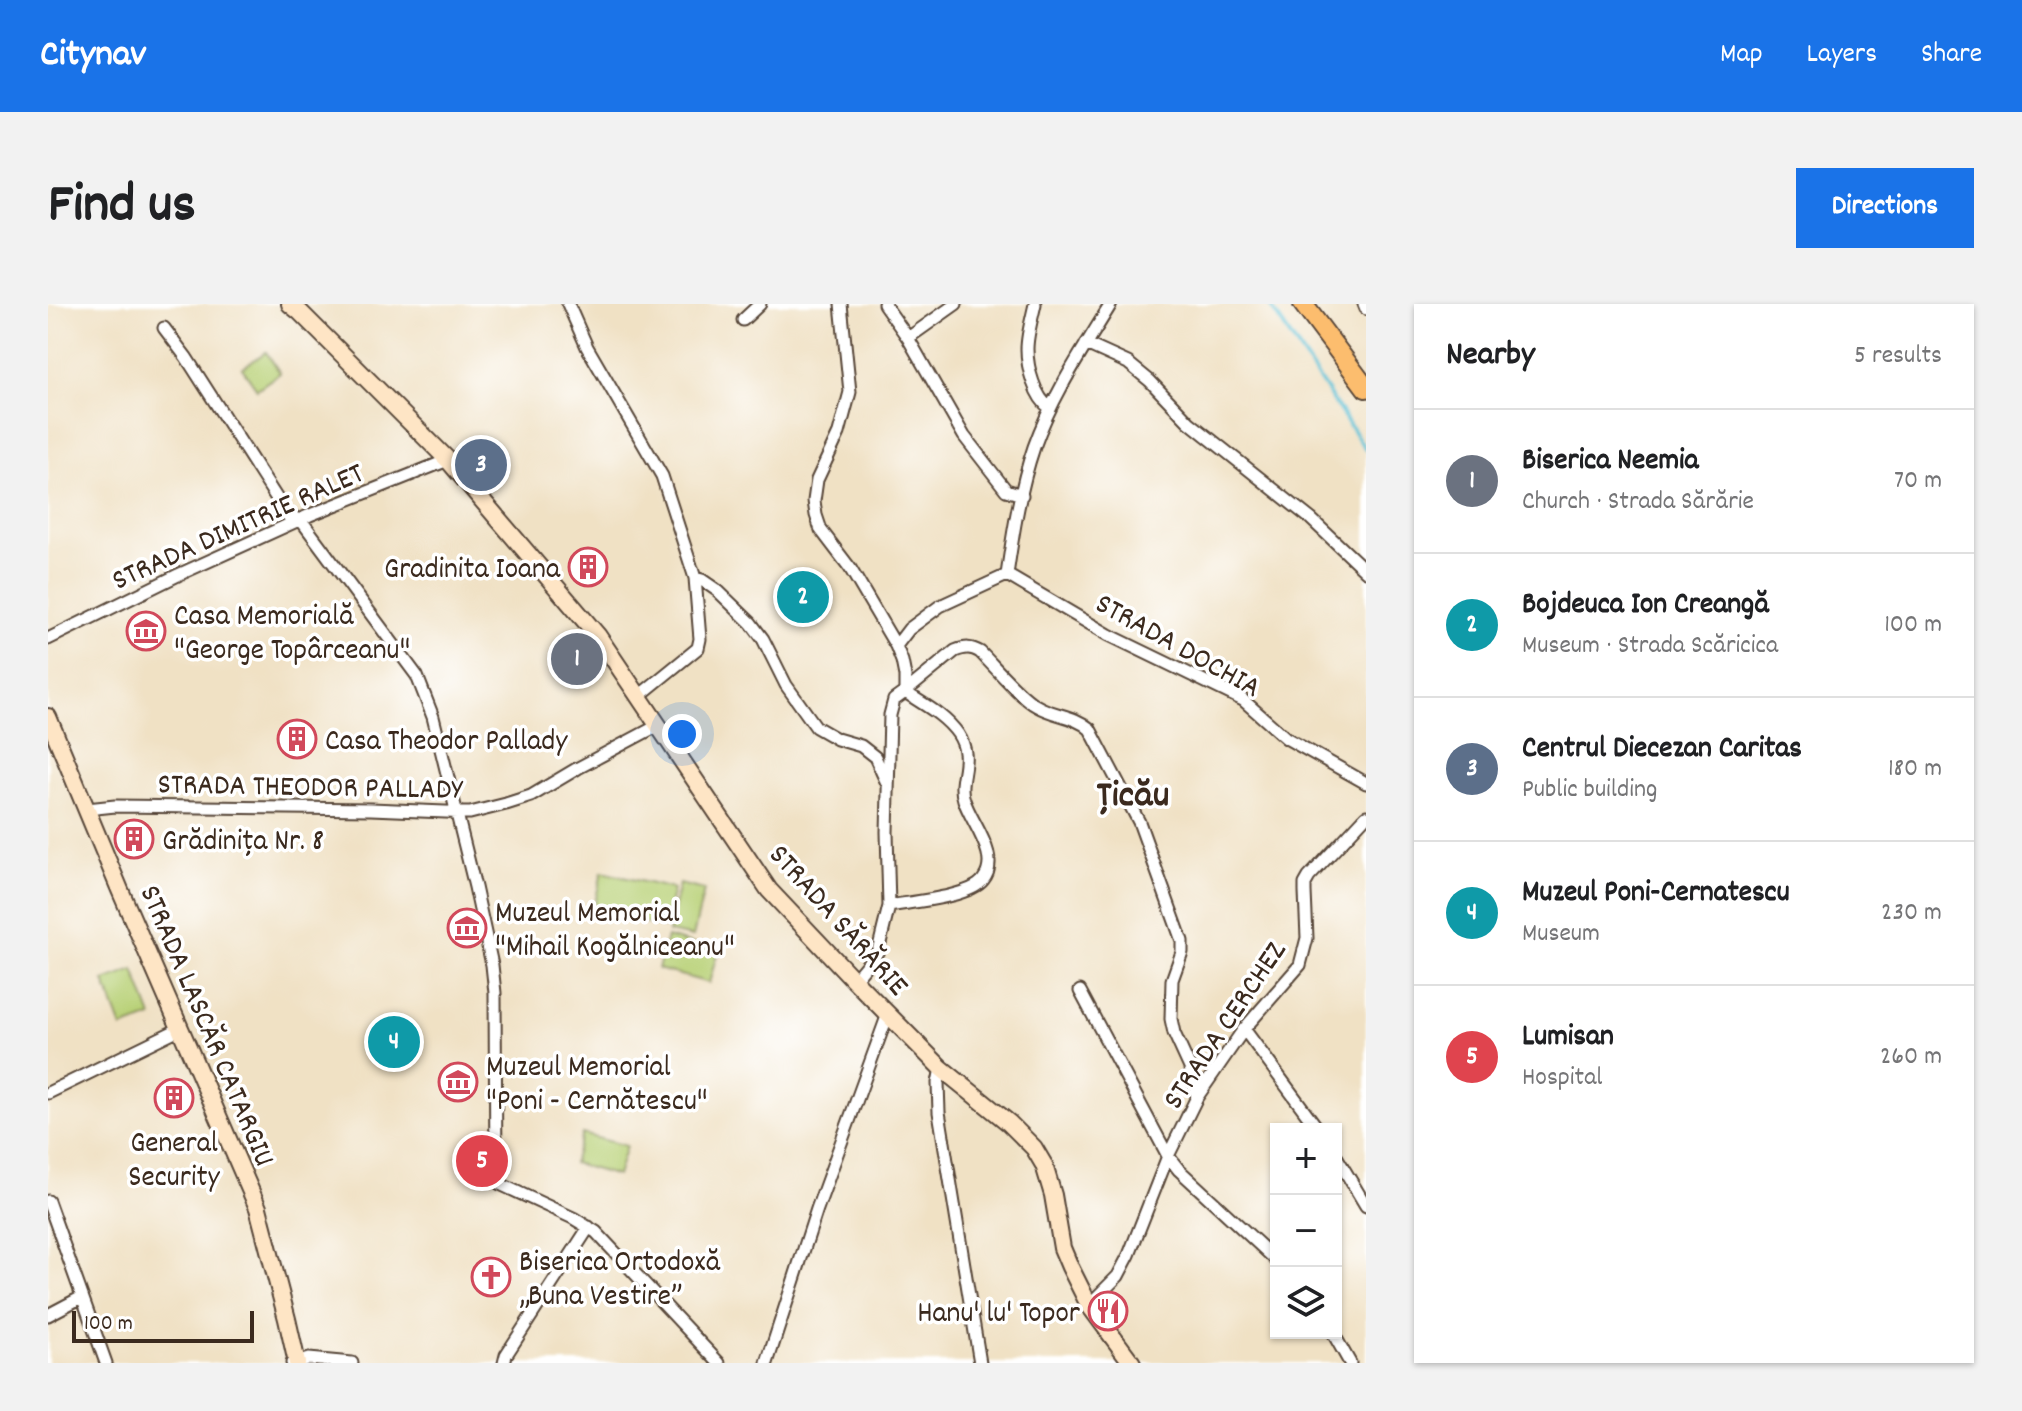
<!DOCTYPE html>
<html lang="en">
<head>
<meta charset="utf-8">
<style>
  :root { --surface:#fff; --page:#f2f2f2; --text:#202124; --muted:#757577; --line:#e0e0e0; --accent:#1a73e8 }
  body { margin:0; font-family:Dekko,sans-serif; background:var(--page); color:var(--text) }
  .controls { position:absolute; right:24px; bottom:24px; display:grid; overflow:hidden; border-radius:0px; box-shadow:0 2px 6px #0004 }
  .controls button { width:72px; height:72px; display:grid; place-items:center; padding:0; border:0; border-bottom:2px solid var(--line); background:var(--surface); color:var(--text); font:40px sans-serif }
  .scale { position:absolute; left:24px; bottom:20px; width:182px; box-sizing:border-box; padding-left:8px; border:4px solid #3b2a1e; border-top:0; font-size:22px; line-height:28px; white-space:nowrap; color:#3b2a1e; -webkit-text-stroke:6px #fff; paint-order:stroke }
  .you { position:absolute; left:634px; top:430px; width:28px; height:28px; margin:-20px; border:6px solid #fff; border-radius:50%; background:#1a73e8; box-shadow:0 0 0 12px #1a73e833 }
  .badge { display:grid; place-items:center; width:52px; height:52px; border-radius:50%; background:var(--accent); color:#fff; font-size:26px; font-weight:700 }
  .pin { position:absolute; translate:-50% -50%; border:4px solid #fff; box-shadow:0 2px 8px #0006 }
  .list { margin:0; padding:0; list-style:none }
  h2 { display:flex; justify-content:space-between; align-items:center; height:104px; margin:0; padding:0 32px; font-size:34px }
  h2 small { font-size:26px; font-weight:400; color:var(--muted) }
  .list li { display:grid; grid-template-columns:52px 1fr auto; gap:24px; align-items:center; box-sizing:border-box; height:144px; padding:0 32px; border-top:2px solid var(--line) }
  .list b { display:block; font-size:30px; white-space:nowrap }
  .list p { margin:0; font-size:26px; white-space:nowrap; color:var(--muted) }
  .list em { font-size:26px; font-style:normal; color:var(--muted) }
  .icon { flex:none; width:44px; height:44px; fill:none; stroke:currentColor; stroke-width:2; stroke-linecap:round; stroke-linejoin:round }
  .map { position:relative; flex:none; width:1318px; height:1059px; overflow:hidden; border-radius:0px }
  header { display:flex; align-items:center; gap:48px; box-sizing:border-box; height:112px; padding:0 40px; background:var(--accent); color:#fff }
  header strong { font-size:38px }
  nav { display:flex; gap:44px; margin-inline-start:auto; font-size:28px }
  .intro { display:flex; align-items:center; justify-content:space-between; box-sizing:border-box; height:192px; padding:0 48px }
  h1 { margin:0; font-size:56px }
  .button { padding:20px 36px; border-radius:0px; background:var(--accent); color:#fff; font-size:28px; font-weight:700 }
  main { display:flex; gap:48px; padding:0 48px }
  aside { flex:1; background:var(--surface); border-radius:0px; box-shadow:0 2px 6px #0004 }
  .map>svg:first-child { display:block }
</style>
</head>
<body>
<header>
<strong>Citynav</strong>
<nav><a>Map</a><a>Layers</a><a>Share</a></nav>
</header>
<div class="intro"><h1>Find us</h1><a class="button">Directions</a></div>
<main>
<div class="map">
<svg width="1318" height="1059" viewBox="0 0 1318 1059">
  <rect width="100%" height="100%" fill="#fff"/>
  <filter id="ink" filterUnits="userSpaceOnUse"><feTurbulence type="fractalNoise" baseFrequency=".0125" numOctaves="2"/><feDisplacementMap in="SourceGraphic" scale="16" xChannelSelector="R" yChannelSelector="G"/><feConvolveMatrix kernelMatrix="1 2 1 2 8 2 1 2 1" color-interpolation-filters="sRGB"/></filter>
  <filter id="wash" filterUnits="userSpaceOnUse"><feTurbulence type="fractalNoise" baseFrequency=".006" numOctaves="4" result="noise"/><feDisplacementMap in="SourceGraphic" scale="32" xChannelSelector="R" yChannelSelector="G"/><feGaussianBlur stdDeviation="1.8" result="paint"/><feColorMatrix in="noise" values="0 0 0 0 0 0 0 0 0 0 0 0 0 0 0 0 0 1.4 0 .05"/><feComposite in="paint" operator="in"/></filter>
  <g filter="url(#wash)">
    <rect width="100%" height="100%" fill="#f0e1c4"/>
    <path fill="#b7d075" stroke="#797d4a" stroke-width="2" d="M218,48L232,69L209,85L194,64Z
      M554,568L625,585L616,623L545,607Z
      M631,580L656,586L645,633L620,628Z
      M619,633L670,647L661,679L610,665Z
      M86,666L104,713L74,724L56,677Z
      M534,830L578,842L569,872L525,859Z"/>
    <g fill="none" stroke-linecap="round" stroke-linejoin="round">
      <path stroke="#55bed2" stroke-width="4" d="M1221,0L1318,146"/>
    </g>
  </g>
  <g filter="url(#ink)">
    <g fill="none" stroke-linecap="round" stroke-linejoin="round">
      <defs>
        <path id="street" d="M520,0L539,43L614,172L647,274L652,335L650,344L591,392
          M793,0L802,88L791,129L769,176L766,197L768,211L773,226L802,264L848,342L854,357L857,372V388L846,396L842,411L839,528L841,602L830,647L806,676
          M836,0L860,34L916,132L958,186L974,191
          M987,0C984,14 979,31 979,45C979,64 987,94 1002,104
          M1316,0L1318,5
          M695,16L712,0
          M116,24L138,53L240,212L253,216L369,372L385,413L427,583L444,661L447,689L448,875L452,880L525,914L548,928L671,1059
          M860,34L908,0
          M1038,40L1080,59L1102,77L1141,118L1263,215L1318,267
          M959,271L1061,331L1195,396L1238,434L1318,479
          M959,271C965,229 972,184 986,143C1004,92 1035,46 1063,0
          M647,274L654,276L670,287L703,319L715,335L738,381L768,423L789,435L813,442L827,453L839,479
          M0,335L130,271L262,211L400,156
          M848,342L861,325L892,302L959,271
          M39,505L67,502L323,505L422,509L458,500L483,492L530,464L609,422
          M841,602C863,598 922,593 935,576C954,553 923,519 916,496C908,474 927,456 910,430C897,411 875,400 857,388L907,347C918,343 923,343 932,348C947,363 973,394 989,402C1006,412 1026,411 1042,425L1091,518L1134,637V648L1124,676L1123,715L1126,729L1142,764L1149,793
          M1032,687L1120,852L1131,866L1228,956
          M1196,725L1270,825
          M893,764L890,779L891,808L932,1059
          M0,789L133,724
          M1288,852L1318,902
          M0,897L58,1059
          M1041,1001L1070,972L1081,951L1120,852L1149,793L1196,725L1252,661L1259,634L1257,588V580L1261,573L1318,512
          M0,1011L34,993
          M1285,1029L1302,1059
          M244,1059L261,1055L304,1059
          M456,1059L458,1051L541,923
          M719,1059L769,905L840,710"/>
        <path id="secondary" d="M242,0L252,8L400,156L550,332L721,586L806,676L893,764L961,819L986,844L996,861L1005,891L1014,944L1022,963L1041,1001L1084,1059
          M0,413L72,586L210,904L239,1015L249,1059"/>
        <path id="primary" d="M1255,0L1318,84"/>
      </defs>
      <use href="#street" stroke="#564537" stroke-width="15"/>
      <use href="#secondary" stroke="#564537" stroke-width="20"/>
      <use href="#primary" stroke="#564537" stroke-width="22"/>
      <use href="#street" stroke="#fff" stroke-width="11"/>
      <use href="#secondary" stroke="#fee5c5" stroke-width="16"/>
      <use href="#primary" stroke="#fcbd6e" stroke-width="18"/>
    </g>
  </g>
  <defs>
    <symbol id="building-ring" viewBox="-11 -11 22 22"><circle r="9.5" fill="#fff" stroke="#d1495b" stroke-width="1.5"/><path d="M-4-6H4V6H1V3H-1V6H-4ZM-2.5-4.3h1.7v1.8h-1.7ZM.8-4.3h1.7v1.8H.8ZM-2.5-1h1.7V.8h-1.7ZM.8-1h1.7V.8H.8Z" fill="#d1495b"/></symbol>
    <symbol id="museum-ring" viewBox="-11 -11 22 22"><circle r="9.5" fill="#fff" stroke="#d1495b" stroke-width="1.5"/><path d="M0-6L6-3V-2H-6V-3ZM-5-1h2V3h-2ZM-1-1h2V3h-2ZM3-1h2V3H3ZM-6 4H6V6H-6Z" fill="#d1495b"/></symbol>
    <symbol id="church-ring" viewBox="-11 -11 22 22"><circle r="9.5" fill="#fff" stroke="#d1495b" stroke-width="1.5"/><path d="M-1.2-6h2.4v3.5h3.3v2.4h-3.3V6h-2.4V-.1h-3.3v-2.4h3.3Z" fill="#d1495b"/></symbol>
    <symbol id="restaurant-ring" viewBox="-11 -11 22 22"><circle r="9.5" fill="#fff" stroke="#d1495b" stroke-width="1.5"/><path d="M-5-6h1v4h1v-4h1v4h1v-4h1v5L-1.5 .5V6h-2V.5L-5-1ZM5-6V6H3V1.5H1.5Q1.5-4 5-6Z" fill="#d1495b"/></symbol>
  </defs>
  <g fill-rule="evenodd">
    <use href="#building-ring" x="518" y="241" width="44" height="44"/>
    <use href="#museum-ring" x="76" y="305" width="44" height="44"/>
    <use href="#building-ring" x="227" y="413" width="44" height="44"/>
    <use href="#building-ring" x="64" y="513" width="44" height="44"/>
    <use href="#museum-ring" x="397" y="602" width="44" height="44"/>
    <use href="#museum-ring" x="388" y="756" width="44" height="44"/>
    <use href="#building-ring" x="104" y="772" width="44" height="44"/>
    <use href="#church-ring" x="421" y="951" width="44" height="44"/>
    <use href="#restaurant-ring" x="1038" y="985" width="44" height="44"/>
  </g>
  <g text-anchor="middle" stroke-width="7" stroke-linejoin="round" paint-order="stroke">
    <g font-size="30" fill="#3b2a1e" stroke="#fff">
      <text transform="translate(189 221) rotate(-24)" y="10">STRADA DIMITRIE RALET</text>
      <text transform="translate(1131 340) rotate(29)" y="10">STRADA DOCHIA</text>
      <text transform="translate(262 481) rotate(1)" y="10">STRADA THEODOR PALLADY</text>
      <text transform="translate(792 615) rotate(48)" y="10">STRADA SĂRĂRIE</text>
      <text transform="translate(1175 720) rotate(-56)" y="10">STRADA CERCHEZ</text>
      <text transform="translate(161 721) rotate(67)" y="10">STRADA LASCĂR CATARGIU</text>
    </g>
    <g font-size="30" fill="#3b2a1e" stroke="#fff" text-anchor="start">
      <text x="512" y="273" text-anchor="end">Gradinita Ioana</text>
      <text x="126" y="320">Casa Memorială<tspan x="126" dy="34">"George Topârceanu"</tspan></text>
      <text x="277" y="445">Casa Theodor Pallady</text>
      <text x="114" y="545">Grădinița Nr. 8</text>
      <text x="447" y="617">Muzeul Memorial<tspan x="447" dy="34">"Mihail Kogălniceanu"</tspan></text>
      <text x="438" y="771">Muzeul Memorial<tspan x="438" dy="34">"Poni - Cernătescu"</tspan></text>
      <text x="126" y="847" text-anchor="middle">General<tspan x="126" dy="34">Security</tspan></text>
      <text x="471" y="966">Biserica Ortodoxă<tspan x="471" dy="34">„Buna Vestire”</tspan></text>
      <text x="1032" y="1017" text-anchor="end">Hanu' lu' Topor</text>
    </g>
    <g font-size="38" font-weight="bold" fill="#3b2a1e" stroke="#fff">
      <text x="1085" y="501">Țicău</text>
    </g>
  </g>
</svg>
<div class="controls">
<button>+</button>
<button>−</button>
<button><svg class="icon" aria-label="layers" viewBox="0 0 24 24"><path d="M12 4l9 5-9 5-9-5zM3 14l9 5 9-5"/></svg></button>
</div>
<div class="scale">100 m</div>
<div class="you"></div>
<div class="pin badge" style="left:529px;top:355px;background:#6b7280">1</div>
<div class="pin badge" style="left:755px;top:293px;background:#0f9aa8">2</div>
<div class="pin badge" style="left:433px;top:161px;background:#5c6f8a">3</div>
<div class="pin badge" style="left:346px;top:738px;background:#0f9aa8">4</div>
<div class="pin badge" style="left:434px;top:857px;background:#e0444e">5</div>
</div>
<aside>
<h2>Nearby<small>5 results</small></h2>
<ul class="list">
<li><span class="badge" style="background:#6b7280">1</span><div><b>Biserica Neemia</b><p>Church · Strada Sărărie</p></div><em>70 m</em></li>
<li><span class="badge" style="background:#0f9aa8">2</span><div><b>Bojdeuca Ion Creangă</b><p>Museum · Strada Scăricica</p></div><em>100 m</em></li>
<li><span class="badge" style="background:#5c6f8a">3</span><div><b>Centrul Diecezan Caritas</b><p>Public building</p></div><em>180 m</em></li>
<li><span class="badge" style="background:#0f9aa8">4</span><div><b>Muzeul Poni-Cernatescu</b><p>Museum</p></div><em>230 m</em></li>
<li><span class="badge" style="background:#e0444e">5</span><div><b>Lumisan</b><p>Hospital</p></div><em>260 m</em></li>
</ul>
</aside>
</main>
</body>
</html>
